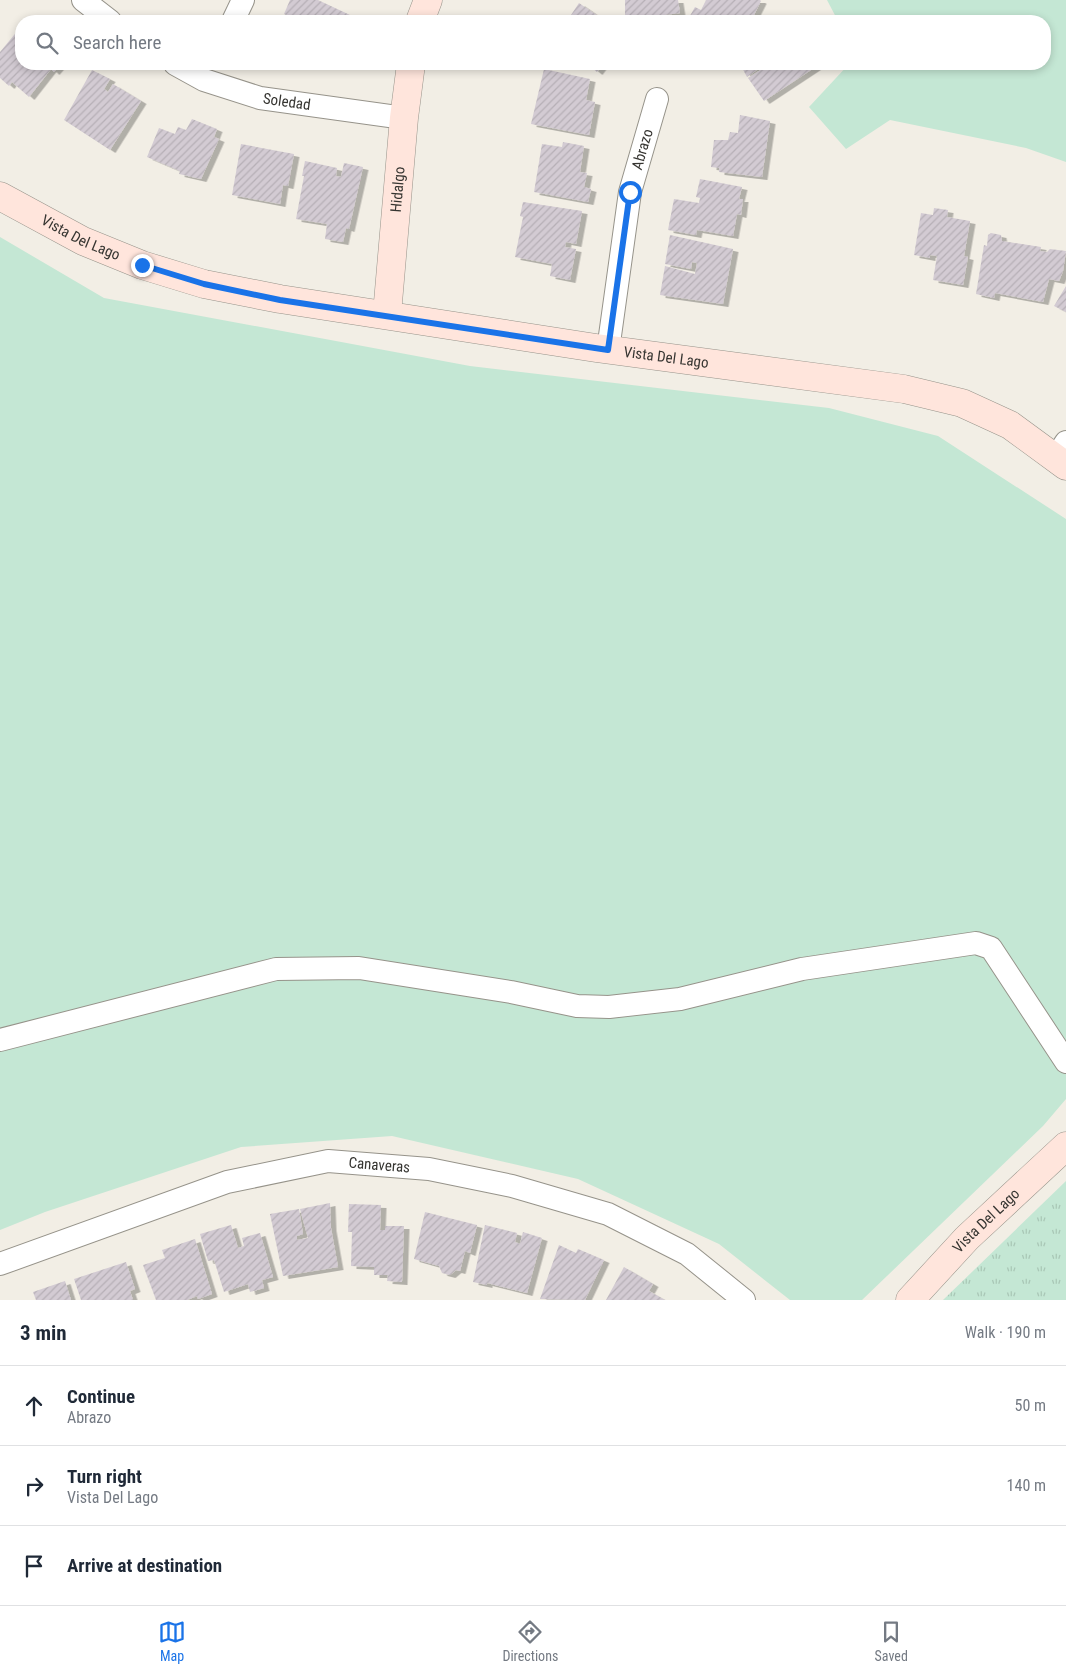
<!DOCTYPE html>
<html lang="en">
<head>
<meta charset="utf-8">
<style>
  :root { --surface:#fff; --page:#f6f6f7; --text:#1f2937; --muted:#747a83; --line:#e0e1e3; --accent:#1a73e8 }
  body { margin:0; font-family:"Roboto Condensed",sans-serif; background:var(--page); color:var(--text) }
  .stop { position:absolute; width:15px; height:15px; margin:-11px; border:4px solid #1a73e8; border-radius:50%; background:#fff }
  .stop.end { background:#1a73e8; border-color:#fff; box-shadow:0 1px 5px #0008 }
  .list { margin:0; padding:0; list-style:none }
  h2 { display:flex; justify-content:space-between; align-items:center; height:65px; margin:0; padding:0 20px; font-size:21px }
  h2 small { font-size:16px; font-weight:400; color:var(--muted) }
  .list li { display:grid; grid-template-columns:32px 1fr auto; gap:15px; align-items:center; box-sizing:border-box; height:80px; padding:0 20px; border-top:1px solid var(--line) }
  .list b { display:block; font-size:19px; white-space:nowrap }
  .list p { margin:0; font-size:16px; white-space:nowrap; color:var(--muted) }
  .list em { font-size:16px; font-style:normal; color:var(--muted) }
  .icon { flex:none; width:28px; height:28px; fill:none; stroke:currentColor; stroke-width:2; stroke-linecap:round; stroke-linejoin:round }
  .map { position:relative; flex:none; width:1066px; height:1300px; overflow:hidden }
  .search { position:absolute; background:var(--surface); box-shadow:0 2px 8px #0003; left:15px; right:15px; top:15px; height:55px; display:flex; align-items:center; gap:12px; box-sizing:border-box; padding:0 18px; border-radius:20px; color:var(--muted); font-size:19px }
  .sheet { height:305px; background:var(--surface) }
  nav { display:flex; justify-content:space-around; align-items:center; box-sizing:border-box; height:70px; border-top:1px solid var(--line); background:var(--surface); font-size:14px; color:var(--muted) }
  nav a { display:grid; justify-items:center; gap:2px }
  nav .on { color:var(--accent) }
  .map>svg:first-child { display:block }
</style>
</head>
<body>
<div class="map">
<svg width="1066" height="1300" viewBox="0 0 1066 1300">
  <defs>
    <pattern id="park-tufts" width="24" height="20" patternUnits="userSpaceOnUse" patternTransform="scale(1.25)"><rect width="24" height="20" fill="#c4e7d4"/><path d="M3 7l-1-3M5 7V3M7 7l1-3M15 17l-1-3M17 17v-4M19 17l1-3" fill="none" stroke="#a9c7b6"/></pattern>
    <pattern id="building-hatch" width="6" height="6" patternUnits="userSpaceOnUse" patternTransform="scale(1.25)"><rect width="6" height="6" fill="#d3cbd3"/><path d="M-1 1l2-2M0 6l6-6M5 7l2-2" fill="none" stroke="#b6afb6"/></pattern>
    <filter id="shadow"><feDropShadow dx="5.5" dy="3" stdDeviation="0" flood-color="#0004"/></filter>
  </defs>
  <rect width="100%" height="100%" fill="#f2eee5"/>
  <path fill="#c4e7d4" d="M827,0H1066V162L1026,148L890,120L846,149L809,107L849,64H1045V21H838Z
    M0,237L104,298L470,366L829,408L938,436L1066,519V1099L1043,1126L862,1300H790L719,1244L578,1179L392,1136L241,1147L45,1212L0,1230Z"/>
  <path fill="url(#park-tufts)" d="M1066,1181V1300H943Z"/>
  <path fill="url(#building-hatch)" filter="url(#shadow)" d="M290,0H318L352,16L349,21H314L308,19L307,21H299L284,14Z
    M625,0H678L680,13L625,20Z
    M706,0H760L761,1L751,21H687L695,7L701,10Z
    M579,3L605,21H567Z
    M282,15L290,19V21H279Z
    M19,29L21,30V64H61L54,72L51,69L29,97L12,82L9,86L0,78V52Z
    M587,64H603L597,72Z
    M740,64H765L747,77Z
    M770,64L773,70L778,67L775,64H815L817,66L764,101L748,78Z
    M544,69L590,79L586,100L595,102L589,135L531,124Z
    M92,70L110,79L104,89L108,92L113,84L141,101L110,150L64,120Z
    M740,115L770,121L762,177L719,172V168L711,167L714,140H728L730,132L738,133Z
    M192,119L217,129L214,137L219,139L201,179L179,174L180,171L147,157L159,128L175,134L178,127L186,130Z
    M563,142L584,146L580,172L587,173L584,187L591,189L588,202L534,192L542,144L562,147Z
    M241,144L294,154L288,186L283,185L280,204L232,195Z
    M305,161L337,168L336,176L341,177L344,163L363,167L349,229L346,228L343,242L325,239L327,224L296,219L304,176H302Z
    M700,179L742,187L739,199H743L741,215L737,214L733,236L697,230L696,235L668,230L674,199L699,203L700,198L696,197Z
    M523,202L582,211L576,244L566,242L565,247L576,249L570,280L550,276L552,264L515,257L523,217L520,216Z
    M934,208L948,210L947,217L970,221L964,256L968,257L963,285L933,280L937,256L930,255V258L914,255L921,213L933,215Z
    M991,233L1001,235L1002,241L1041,247L1040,251L1047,252L1050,249L1066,251L1063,271L1059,281L1049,279L1043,302L995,293L994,298L976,294L984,245L987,246L988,235Z
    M670,235L733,249L723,304L660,295L665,266L695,274L697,263L692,262L691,269L665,264Z
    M1066,286V312L1054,306Z
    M330,1203L331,1228L338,1267L283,1276L270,1214L299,1209L303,1234L297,1236V1240L308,1238L300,1209Z
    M349,1204L381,1205L380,1230H385V1226H404L402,1282L387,1281L388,1275H374V1267L351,1266L352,1232H348Z
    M425,1212L477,1225L470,1253L465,1251L460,1271L456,1270L450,1275L442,1273L439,1266L414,1259Z
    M231,1225L238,1248L244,1246L242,1238L260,1233L273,1277L262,1280L264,1288L250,1292L248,1284L224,1292L214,1260L208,1261L200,1234Z
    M485,1225L517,1233L515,1242L520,1244L523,1232L542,1238L527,1293L487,1283V1285L473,1282Z
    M195,1239L212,1294L198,1299L197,1296L187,1300H156L143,1265L165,1258L162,1250Z
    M559,1245L576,1253L578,1249L604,1260L585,1300L540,1299Z
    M126,1262L135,1289L130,1291L133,1300H81L74,1279Z
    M624,1267L653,1284L649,1291L665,1300H606Z
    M65,1281L71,1300H36L33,1292Z"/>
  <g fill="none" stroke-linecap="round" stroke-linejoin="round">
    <defs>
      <g id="street">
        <path d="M83,0L110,21"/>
        <path d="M233,21L243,0"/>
        <path id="s1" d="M175,64L204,80L260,98L404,118"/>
        <path id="s2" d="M608,350L630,192L657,99"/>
        <path d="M1056,457L1066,442"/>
        <path d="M0,1040L276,969L359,968L511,992L577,1006L609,1007L680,999L802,969L976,943L991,948L1066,1062"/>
        <path id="s3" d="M0,1264L227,1182L328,1161L429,1169L512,1186L608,1214L687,1254L744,1300"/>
      </g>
      <g id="secondary">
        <path d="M420,21L428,0"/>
        <path id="s4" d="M0,196L83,241L142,265L204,284L280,299L596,348L904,389L962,403L1010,425L1066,466"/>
        <path id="s5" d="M387,314L404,118L411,64"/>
        <path id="s6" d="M910,1300L967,1238L1066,1146"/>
      </g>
    </defs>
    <use href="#street" stroke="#96938a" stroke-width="24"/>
    <use href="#secondary" stroke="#96938a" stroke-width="29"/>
    <use href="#street" stroke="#fff" stroke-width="22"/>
    <use href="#secondary" stroke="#ffe5dc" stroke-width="28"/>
  </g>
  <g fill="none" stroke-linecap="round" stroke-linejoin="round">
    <path stroke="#1a73e8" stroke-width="6" d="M142,265L204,284L280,300L608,350L630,192"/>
  </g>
  <g text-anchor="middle" stroke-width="4" stroke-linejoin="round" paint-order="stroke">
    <g font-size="15" fill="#363531" stroke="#f2eee5">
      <text dy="5" stroke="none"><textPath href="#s1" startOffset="119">Soledad</textPath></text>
      <text dy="5" stroke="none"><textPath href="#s2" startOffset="204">Abrazo</textPath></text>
      <text dy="5" stroke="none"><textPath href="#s5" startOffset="125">Hidalgo</textPath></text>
      <text dy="5" stroke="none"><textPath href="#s4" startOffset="91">Vista Del Lago</textPath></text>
      <text dy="5" stroke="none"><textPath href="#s4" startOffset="691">Vista Del Lago</textPath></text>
      <text dy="5" stroke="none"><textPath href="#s3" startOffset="396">Canaveras</textPath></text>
      <text dy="5" stroke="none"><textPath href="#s6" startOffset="110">Vista Del Lago</textPath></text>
    </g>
  </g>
</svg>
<div class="stop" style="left:630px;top:192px"></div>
<div class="stop end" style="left:142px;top:265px"></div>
<div class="search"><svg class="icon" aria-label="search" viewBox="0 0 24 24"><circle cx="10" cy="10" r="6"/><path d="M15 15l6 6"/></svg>Search here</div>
</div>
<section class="sheet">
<h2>3 min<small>Walk · 190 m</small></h2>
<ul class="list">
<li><svg class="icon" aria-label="ahead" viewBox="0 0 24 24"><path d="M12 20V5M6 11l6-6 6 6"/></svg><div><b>Continue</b><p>Abrazo</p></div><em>50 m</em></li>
<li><svg class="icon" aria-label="right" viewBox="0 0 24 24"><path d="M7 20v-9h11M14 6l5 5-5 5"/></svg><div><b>Turn right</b><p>Vista Del Lago</p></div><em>140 m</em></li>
<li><svg class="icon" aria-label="arrive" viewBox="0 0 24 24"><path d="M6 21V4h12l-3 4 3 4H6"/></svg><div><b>Arrive at destination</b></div></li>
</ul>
</section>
<nav>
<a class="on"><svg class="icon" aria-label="map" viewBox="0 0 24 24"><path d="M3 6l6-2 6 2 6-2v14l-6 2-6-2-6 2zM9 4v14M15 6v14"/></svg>Map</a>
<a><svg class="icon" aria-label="directions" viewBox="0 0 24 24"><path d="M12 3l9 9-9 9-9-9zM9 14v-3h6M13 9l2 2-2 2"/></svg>Directions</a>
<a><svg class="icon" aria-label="saved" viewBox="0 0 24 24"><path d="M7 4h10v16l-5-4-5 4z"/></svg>Saved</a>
</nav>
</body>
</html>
